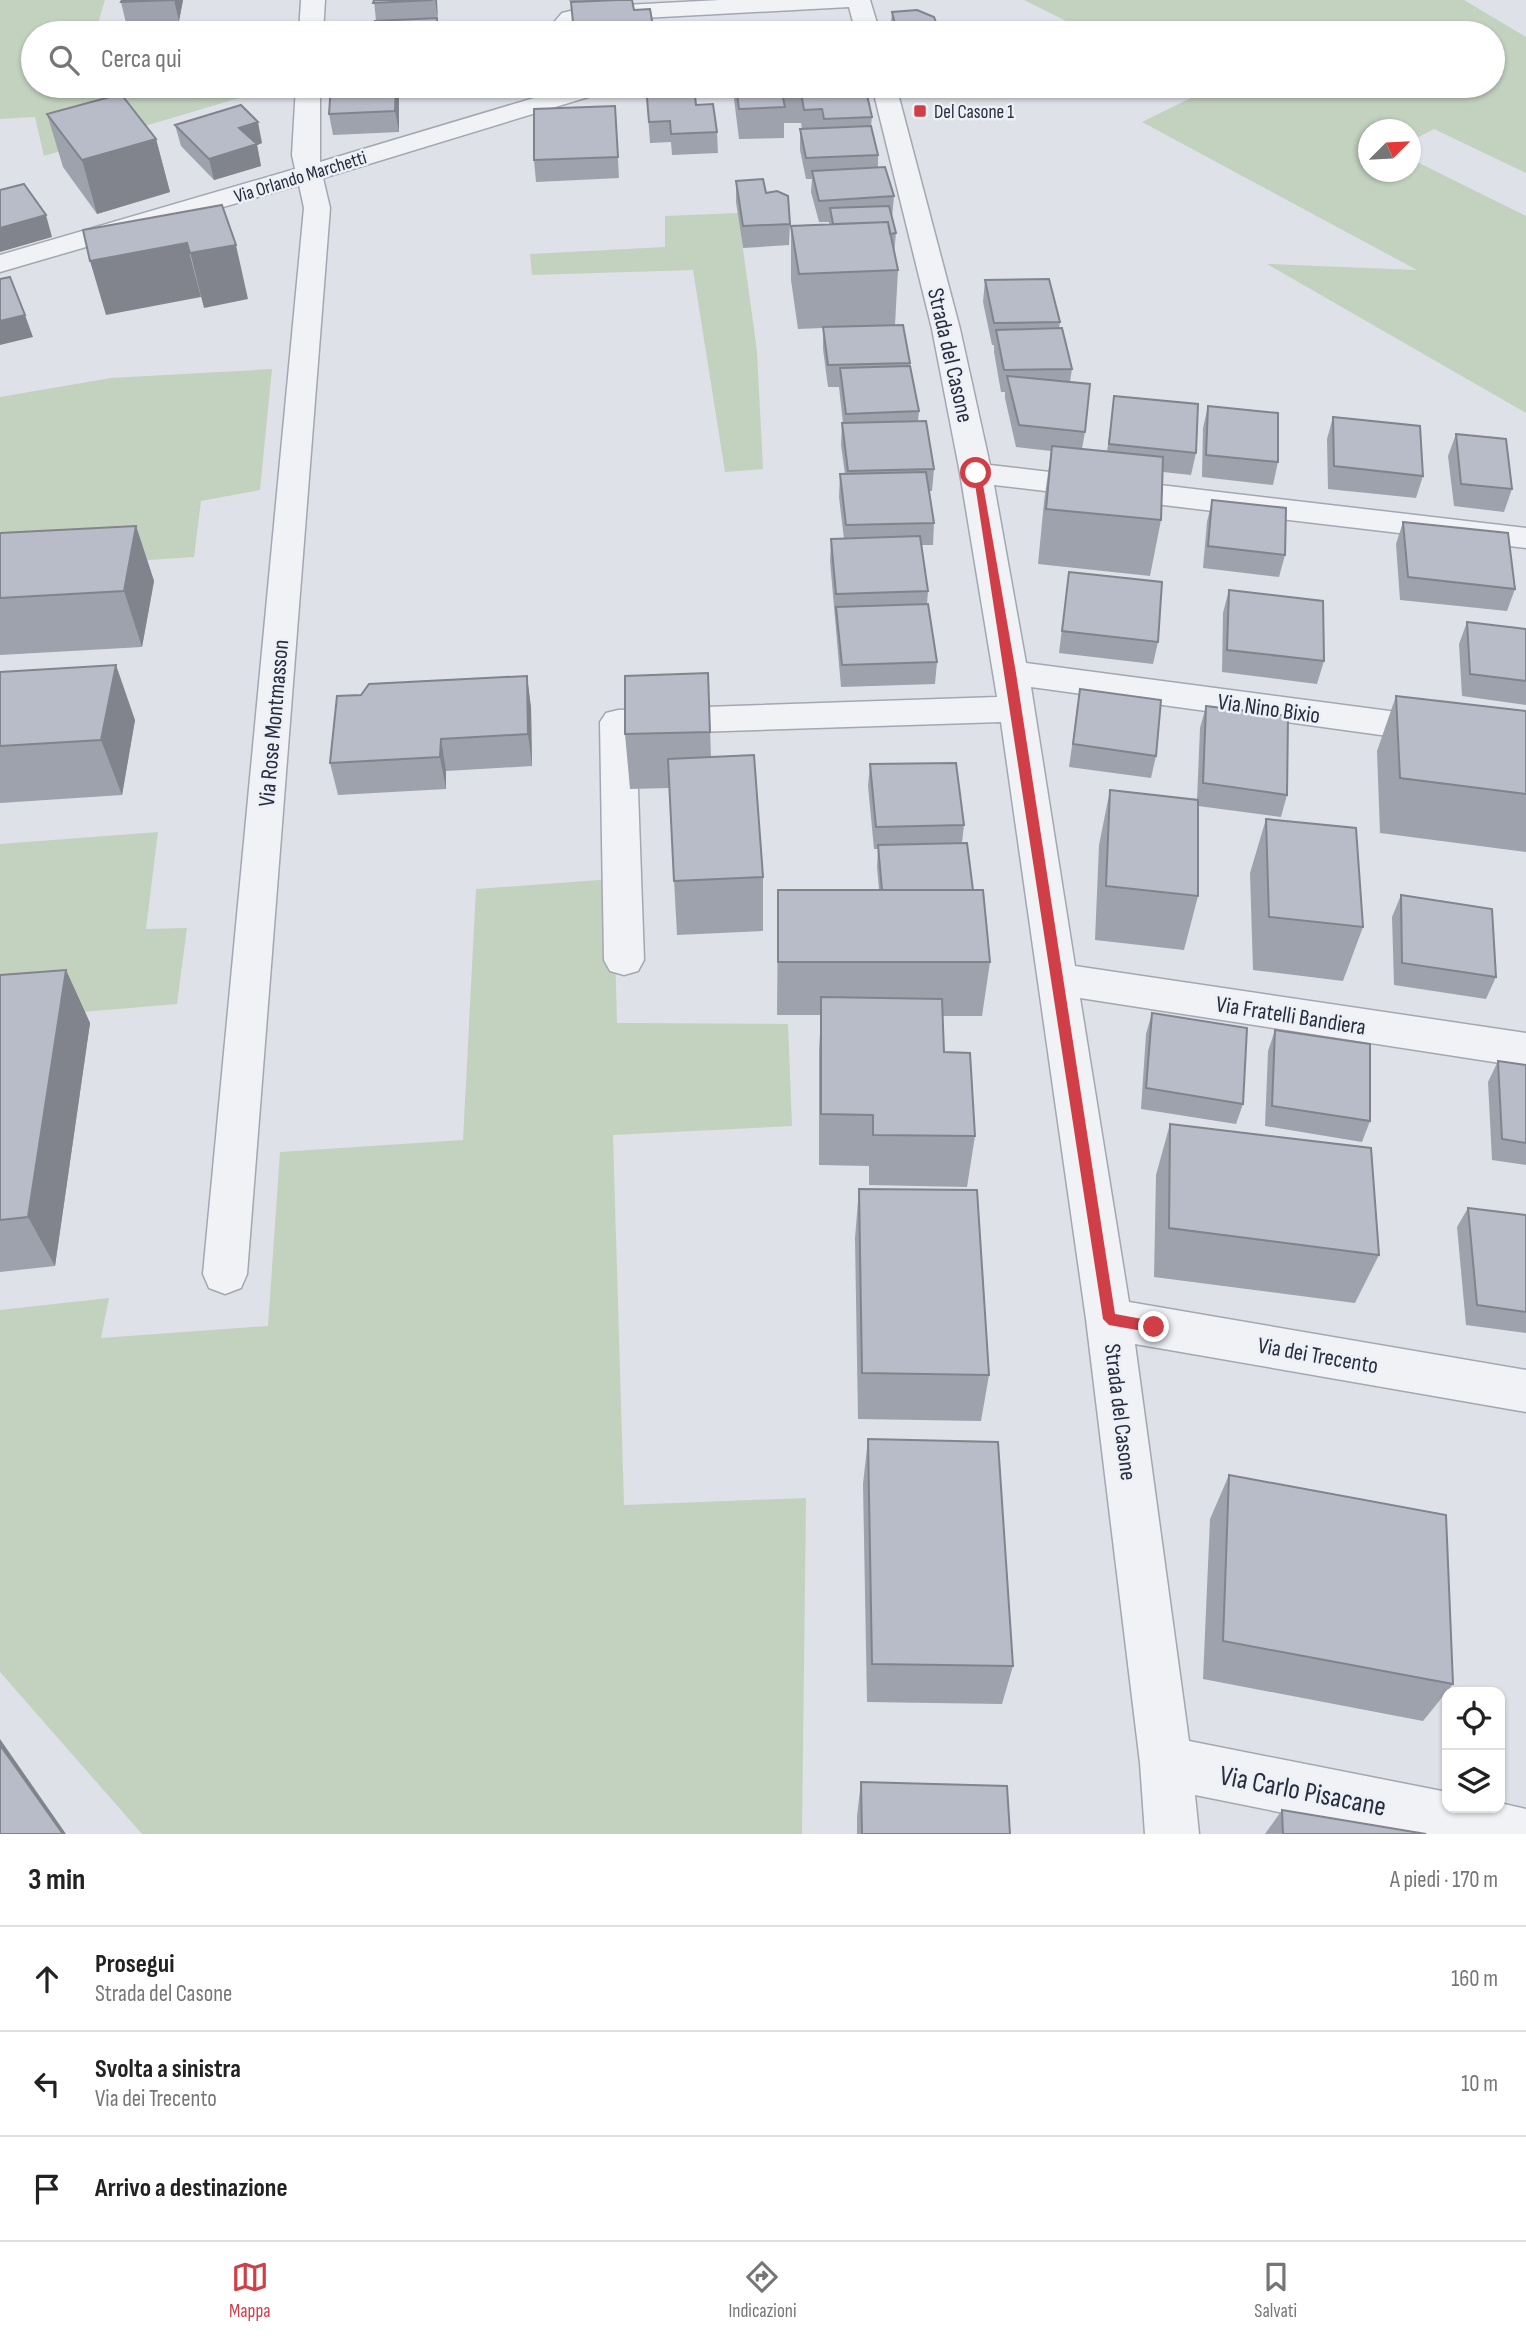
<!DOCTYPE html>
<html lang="it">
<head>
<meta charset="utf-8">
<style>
  :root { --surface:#fff; --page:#f6f6f6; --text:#222; --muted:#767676; --line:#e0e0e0; --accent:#d03f48 }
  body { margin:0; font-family:"Sofia Sans Condensed",sans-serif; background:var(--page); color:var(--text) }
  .controls { position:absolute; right:21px; bottom:21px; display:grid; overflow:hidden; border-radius:14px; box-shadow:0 2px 5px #0004 }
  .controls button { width:63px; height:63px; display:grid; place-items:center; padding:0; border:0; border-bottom:2px solid var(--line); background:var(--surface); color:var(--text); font:35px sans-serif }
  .compass { position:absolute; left:1358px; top:119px; width:63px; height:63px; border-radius:50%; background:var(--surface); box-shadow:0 2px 5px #0004; rotate:66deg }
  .stop { position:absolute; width:21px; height:21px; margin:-16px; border:5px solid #d03f48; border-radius:50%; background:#fff }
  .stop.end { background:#d03f48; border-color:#fff; box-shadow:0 2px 7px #0008 }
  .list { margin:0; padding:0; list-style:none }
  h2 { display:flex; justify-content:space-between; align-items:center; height:91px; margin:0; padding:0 28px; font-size:30px }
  h2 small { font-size:23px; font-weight:400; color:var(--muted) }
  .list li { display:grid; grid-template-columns:46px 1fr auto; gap:21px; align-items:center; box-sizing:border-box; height:105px; padding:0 28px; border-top:2px solid var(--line) }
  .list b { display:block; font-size:26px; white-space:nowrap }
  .list p { margin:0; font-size:23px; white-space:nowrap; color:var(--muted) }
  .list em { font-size:23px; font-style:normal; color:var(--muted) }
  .icon { flex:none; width:38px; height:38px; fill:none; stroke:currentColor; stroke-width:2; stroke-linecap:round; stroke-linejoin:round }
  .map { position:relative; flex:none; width:1526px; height:1834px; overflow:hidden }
  .search { position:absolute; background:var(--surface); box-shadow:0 2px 5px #0004; left:21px; right:21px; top:21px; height:77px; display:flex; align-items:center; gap:18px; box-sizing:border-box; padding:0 24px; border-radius:38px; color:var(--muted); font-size:26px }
  .sheet { height:406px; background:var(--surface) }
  nav { display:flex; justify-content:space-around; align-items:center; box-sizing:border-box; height:98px; border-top:2px solid var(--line); background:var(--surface); font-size:19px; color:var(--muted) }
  nav a { display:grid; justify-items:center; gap:4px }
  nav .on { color:var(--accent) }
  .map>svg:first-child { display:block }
</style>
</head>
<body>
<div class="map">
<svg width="1526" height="1834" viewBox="0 0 1526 1834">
  <rect width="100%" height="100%" fill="#dee1e8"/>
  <path fill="#c2d2bf" d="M0,0H105L95,33H33V86L276,87L44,156L35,117L0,119Z
    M1024,0H1464L1526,37V173L1434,129L1411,141L1410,130H1368V172H1410L1411,159L1526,216V413L1267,264L1417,270L1142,122L1203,92L1193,86H1493V33H1090Z
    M738,213L757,351L763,469L725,472L693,270L532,275L530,254L665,247V216Z
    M272,369L260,490L201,501L194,557L0,570V397L111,378Z
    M158,832L146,929L187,928L177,1004L0,1019V844Z
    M613,879L617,1023L788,1024L792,1126L613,1135L624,1505L806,1498L802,1834H142L0,1672V1310L109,1298L101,1338L268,1326L280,1152L463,1140L476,889Z"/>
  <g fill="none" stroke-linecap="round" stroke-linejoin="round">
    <defs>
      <path id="minor" d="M301,0H325L323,33H299Z
        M720,0H870L880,33H856L849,7L587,21L578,23L575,33H551L550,27L562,13L587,7Z
        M296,86H320V162L574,86H611L608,91L323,178L330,208L247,1274L241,1288L225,1294L209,1288L203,1274L304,208L299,185L0,272V255L295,169L292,155Z
        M872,86H896L960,329L990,465L1526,528V548L994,485L1026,663L1526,729V755L1031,687L1075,966L1526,1033V1067L1080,998L1129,1302L1526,1370V1412L1135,1344L1189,1741L1447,1792V1808H1500V1803L1526,1809V1834H1388L1195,1795L1199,1834H1145L1140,1763L1086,1319L1001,722L636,734L644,960L638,971L624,975L610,971L604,960L600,722L606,713L618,710L997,697L960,473L932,329Z"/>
    </defs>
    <use href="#minor" stroke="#a3a7b2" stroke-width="3"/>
    <use href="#minor" fill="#f0f2f6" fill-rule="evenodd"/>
  </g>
  <path fill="#9ea2ac" d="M183,0L179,21L126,23L121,2Z
    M374,0H437V20L439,33H374L376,21Z
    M569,0H603L634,10L650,9L654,33H574L576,2H570Z
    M892,12L938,28L987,33H894L891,22Z
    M646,86L696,105L717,132L718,153L672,155L671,142L650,143Z
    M734,86H865L872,117L871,126L878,155V167L894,196L892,218L896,233L894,254L898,270L895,325L910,363L919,411L918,421L934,469L932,491H929L934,523L933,545H921L928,591L927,604L937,662L935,684L841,687L830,561L831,539H844L839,497L840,474H845L841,445L842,423H843L839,387H828L823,349V328L798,329L791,280V226L829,225V222H819L811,192L812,179H806L800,150V129H802L801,123H784V138L739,139L734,99Z
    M399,94V132L333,135L329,114Z
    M615,106L619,178L536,182L534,160Z
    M47,114L156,139L170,192L97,214L63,167Z
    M175,125L262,143L257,145L261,166L214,180L181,146Z
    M736,181L766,193L790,224L789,245L743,248L736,202Z
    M985,280L1060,322L1059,328L1072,369L1070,382L1085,432L1082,449L1107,452L1114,396L1196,453L1191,475L1163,472L1161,520L1150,576L1038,564L1044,502L1051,451L1016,447L1005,398V392H1001L994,352V345H992L983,302Z
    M1208,406L1278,462L1273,485L1202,477L1203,428Z
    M1333,417L1423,476L1416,498L1328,489L1327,439Z
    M1456,434L1512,489L1504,512L1454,506L1448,456Z
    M1212,500L1285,555L1279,577L1203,568L1207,522Z
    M1403,522L1515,589L1507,611L1400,600L1396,544Z
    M136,526L154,581L142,647L0,655V533Z
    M1069,572L1158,642L1153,664L1059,653Z
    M1229,590L1324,661L1317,684L1222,672L1223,613Z
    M1467,622L1526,629V705L1462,696L1459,644Z
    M0,672L135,720L122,795L0,803Z
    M708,673L711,757L763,877V931L677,935L669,788L630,789L625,734Z
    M527,676L531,708L532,766L446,771V789L338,795L330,763L361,695Z
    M1080,689L1156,756L1151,778L1069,767Z
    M1396,696L1526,711V852L1380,833L1377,751Z
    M1206,706L1287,795L1281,817L1198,806V896L1184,950L1095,940L1099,845L1110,790L1197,800L1200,728Z
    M870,764L964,825L962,843L990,962L982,1016H942L944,1052L975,1136L967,1187L869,1185V1166L819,1165V1050L821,1015H777L778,890H879L877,867L878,849H874L868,786Z
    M1266,819L1363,927L1343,981L1253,970L1250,873Z
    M1401,895L1496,977L1486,999L1394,985L1392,917Z
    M66,970L90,1023L55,1266L0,1272V975Z
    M1152,1013L1243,1104L1236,1124L1141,1109L1146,1034Z
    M1275,1030L1370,1121L1362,1142L1265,1126L1268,1051Z
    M1498,1061L1526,1065V1165L1492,1160L1488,1082Z
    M1170,1124L1379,1255L1355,1303L1154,1277L1156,1175Z
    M859,1189L989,1375L981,1421L858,1419L855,1238Z
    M1468,1208L1526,1215V1333L1466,1325L1457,1227Z
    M868,1439L1013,1666L1002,1704L867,1702L863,1484Z
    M1229,1475L1453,1684L1423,1721L1203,1679L1210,1519Z
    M861,1782L1010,1834H857V1816Z
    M1282,1810L1426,1834H1265Z"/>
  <path fill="#81848c" d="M174,0H183L179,21Z
    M435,0H437L438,20Z
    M396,86H398L399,94V132L395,111Z
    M258,122L262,143L257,145L261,166L214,180L209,159L239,128Z
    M156,139L170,192L97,214L82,160Z
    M46,215L52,237L0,252V228Z
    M187,243L201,297L106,315L90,261Z
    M236,245L248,299L204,308L190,253Z
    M25,315L33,337L0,345V321Z
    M136,526L154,581L142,647L124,591Z
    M116,665L135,720L122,795L101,740Z
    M527,676L531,708L532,766L528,734Z
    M441,739L446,771V789L440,757Z
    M66,970L90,1023L55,1266L28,1217Z
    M0,1739L66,1834H63L0,1745Z"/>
  <path fill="#b8bcc8" stroke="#81848c" stroke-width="2" d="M122,0H174L121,2Z
    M374,0H433L373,3Z
    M618,0H632L634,10L650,9L654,32L574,33L571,2Z
    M917,10L934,17L938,28L928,29L929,30L897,32L892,12Z
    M437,18V33H374L375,21Z
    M836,22L839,33H782L781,30L811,29L809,23Z
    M531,25L532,33H469V28Z
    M983,25L987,33H930L928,29Z
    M331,86H396L395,111L329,114Z
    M646,86H694L696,105L713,104L717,132L671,134L670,121L649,122Z
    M736,86H865L872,117L824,119L822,109L804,110L801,92L782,93L785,107L739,109Z
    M121,94L156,139L82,160L47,114Z
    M241,105L258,122L239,128L257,144L209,159L175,125Z
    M615,106L618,157L534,160V109Z
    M871,126L878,155L806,158L800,129Z
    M885,167L894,196L819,201L812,171Z
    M763,179L766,193L777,191L788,196L790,224L743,226L736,181Z
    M24,184L46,215L0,228V190Z
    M222,205L236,245L190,253L187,243L90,261L83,230Z
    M889,206L896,233L890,234L888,222L833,224L830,208Z
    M888,222L898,270L799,274L791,226Z
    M10,277L25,315L0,321V279Z
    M1049,279L1060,322L994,323L985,280Z
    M903,325L910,363L828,365L823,327Z
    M1062,328L1072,369L1004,370L996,330Z
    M910,366L919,411L846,414L840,368Z
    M1007,376L1090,384L1085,432L1019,425Z
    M1114,396L1198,404L1196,453L1109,444Z
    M1208,406L1278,413V462L1206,455Z
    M1333,417L1420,426L1423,476L1334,466Z
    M926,421L934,469L848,471L842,423Z
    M1456,434L1506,439L1512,489L1461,484Z
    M1052,446L1163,457L1161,520L1046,509Z
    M926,472L934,523L846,525L840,474Z
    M1212,500L1286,508L1285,555L1208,546Z
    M1403,522L1508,533L1515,589L1408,577Z
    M136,526L124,591L0,598V533Z
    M920,536L928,591L836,594L831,539Z
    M1069,572L1162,582L1158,642L1062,631Z
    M1229,590L1323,601L1324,661L1227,650Z
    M928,604L937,662L842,665L836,607Z
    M1467,622L1526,629V681L1470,674Z
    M116,665L101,740L0,746V672Z
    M708,673L710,732L625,734V676Z
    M527,676L528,734L441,739L440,757L330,763L337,696L361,695L369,684Z
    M1080,689L1161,700L1156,756L1073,744Z
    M1396,696L1526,711V794L1400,778Z
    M1206,706L1288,716L1287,795L1203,783Z
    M754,755L763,877L674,881L668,759Z
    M956,763L964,825L876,827L870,764Z
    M1110,790L1198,800V896L1106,886Z
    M1266,819L1356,828L1363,927L1269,917Z
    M967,843L973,890H882L878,845Z
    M778,890H983L990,962H778Z
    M1401,895L1492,909L1496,977L1402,963Z
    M66,970L28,1217L0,1220V975Z
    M821,997L942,999L944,1052L970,1053L975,1136L873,1135V1115L821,1114Z
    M1152,1013L1247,1028L1243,1104L1146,1088Z
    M1275,1030L1370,1044V1121L1272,1106Z
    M1498,1061L1526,1065V1143L1502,1139Z
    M1170,1124L1371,1148L1379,1255L1169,1228Z
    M859,1189L977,1190L989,1375L862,1373Z
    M1468,1208L1526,1215V1312L1477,1305Z
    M868,1439L998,1442L1013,1666L872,1664Z
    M1229,1475L1446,1515L1453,1684L1223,1641Z
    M0,1745L63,1834H0Z
    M861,1782L1007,1786L1010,1834H862Z
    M1282,1810L1426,1834H1283Z"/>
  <path fill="#d03f48" d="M973,471L981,473L1016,673L1115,1314L1159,1322V1331L1154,1333L1109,1325L1103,1319Z"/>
  <rect fill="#d03f48" stroke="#edf0f5" stroke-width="2.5" x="913" y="104" width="14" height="14" rx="3.5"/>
  <g text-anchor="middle" stroke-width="5" stroke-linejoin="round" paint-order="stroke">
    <g font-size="19" fill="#272d3f" stroke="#edf0f5" text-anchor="start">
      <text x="934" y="118">Del Casone 1</text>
    </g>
    <g font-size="19" fill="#272d3f" stroke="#edf0f5">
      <text transform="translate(300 176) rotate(-17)" y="7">Via Orlando Marchetti</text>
    </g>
    <g font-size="23" fill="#272d3f" stroke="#edf0f5">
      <text transform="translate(951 355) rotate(77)" y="8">Strada del Casone</text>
      <text transform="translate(1269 708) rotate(8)" y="8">Via Nino Bixio</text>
      <text transform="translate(273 723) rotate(-85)" y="8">Via Rose Montmasson</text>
      <text transform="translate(1291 1015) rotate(9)" y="8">Via Fratelli Bandiera</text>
      <text transform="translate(1318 1355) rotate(10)" y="8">Via dei Trecento</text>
      <text transform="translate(1121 1412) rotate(83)" y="8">Strada del Casone</text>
    </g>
    <g font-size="28" fill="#272d3f" stroke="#edf0f5">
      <text transform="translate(1303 1790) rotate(11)" y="10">Via Carlo Pisacane</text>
    </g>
  </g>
</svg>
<div class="controls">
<button><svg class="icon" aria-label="locate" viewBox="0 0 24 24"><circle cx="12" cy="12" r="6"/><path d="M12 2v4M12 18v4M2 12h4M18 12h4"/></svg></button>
<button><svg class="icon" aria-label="layers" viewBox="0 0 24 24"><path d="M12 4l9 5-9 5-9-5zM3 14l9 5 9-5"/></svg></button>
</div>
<svg class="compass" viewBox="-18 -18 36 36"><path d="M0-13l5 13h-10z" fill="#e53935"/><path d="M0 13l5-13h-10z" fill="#767676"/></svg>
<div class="stop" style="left:976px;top:473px"></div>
<div class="stop end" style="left:1154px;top:1327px"></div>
<div class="search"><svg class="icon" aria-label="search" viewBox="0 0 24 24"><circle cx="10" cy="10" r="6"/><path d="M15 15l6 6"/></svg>Cerca qui</div>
</div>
<section class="sheet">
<h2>3 min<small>A piedi · 170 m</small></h2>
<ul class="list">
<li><svg class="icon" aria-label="ahead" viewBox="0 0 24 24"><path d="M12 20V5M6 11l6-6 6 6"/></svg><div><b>Prosegui</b><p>Strada del Casone</p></div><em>160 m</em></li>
<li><svg class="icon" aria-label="left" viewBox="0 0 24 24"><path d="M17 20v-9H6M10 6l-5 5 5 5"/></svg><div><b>Svolta a sinistra</b><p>Via dei Trecento</p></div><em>10 m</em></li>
<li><svg class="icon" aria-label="arrive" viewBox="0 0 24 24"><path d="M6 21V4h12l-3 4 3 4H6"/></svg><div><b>Arrivo a destinazione</b></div></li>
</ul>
</section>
<nav>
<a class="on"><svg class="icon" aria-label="map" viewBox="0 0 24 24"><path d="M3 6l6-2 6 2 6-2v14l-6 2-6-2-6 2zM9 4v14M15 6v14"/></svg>Mappa</a>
<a><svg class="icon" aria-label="directions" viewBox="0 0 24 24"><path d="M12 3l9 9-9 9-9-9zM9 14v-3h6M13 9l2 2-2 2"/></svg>Indicazioni</a>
<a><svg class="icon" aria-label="saved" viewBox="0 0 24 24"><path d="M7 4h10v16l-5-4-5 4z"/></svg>Salvati</a>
</nav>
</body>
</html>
